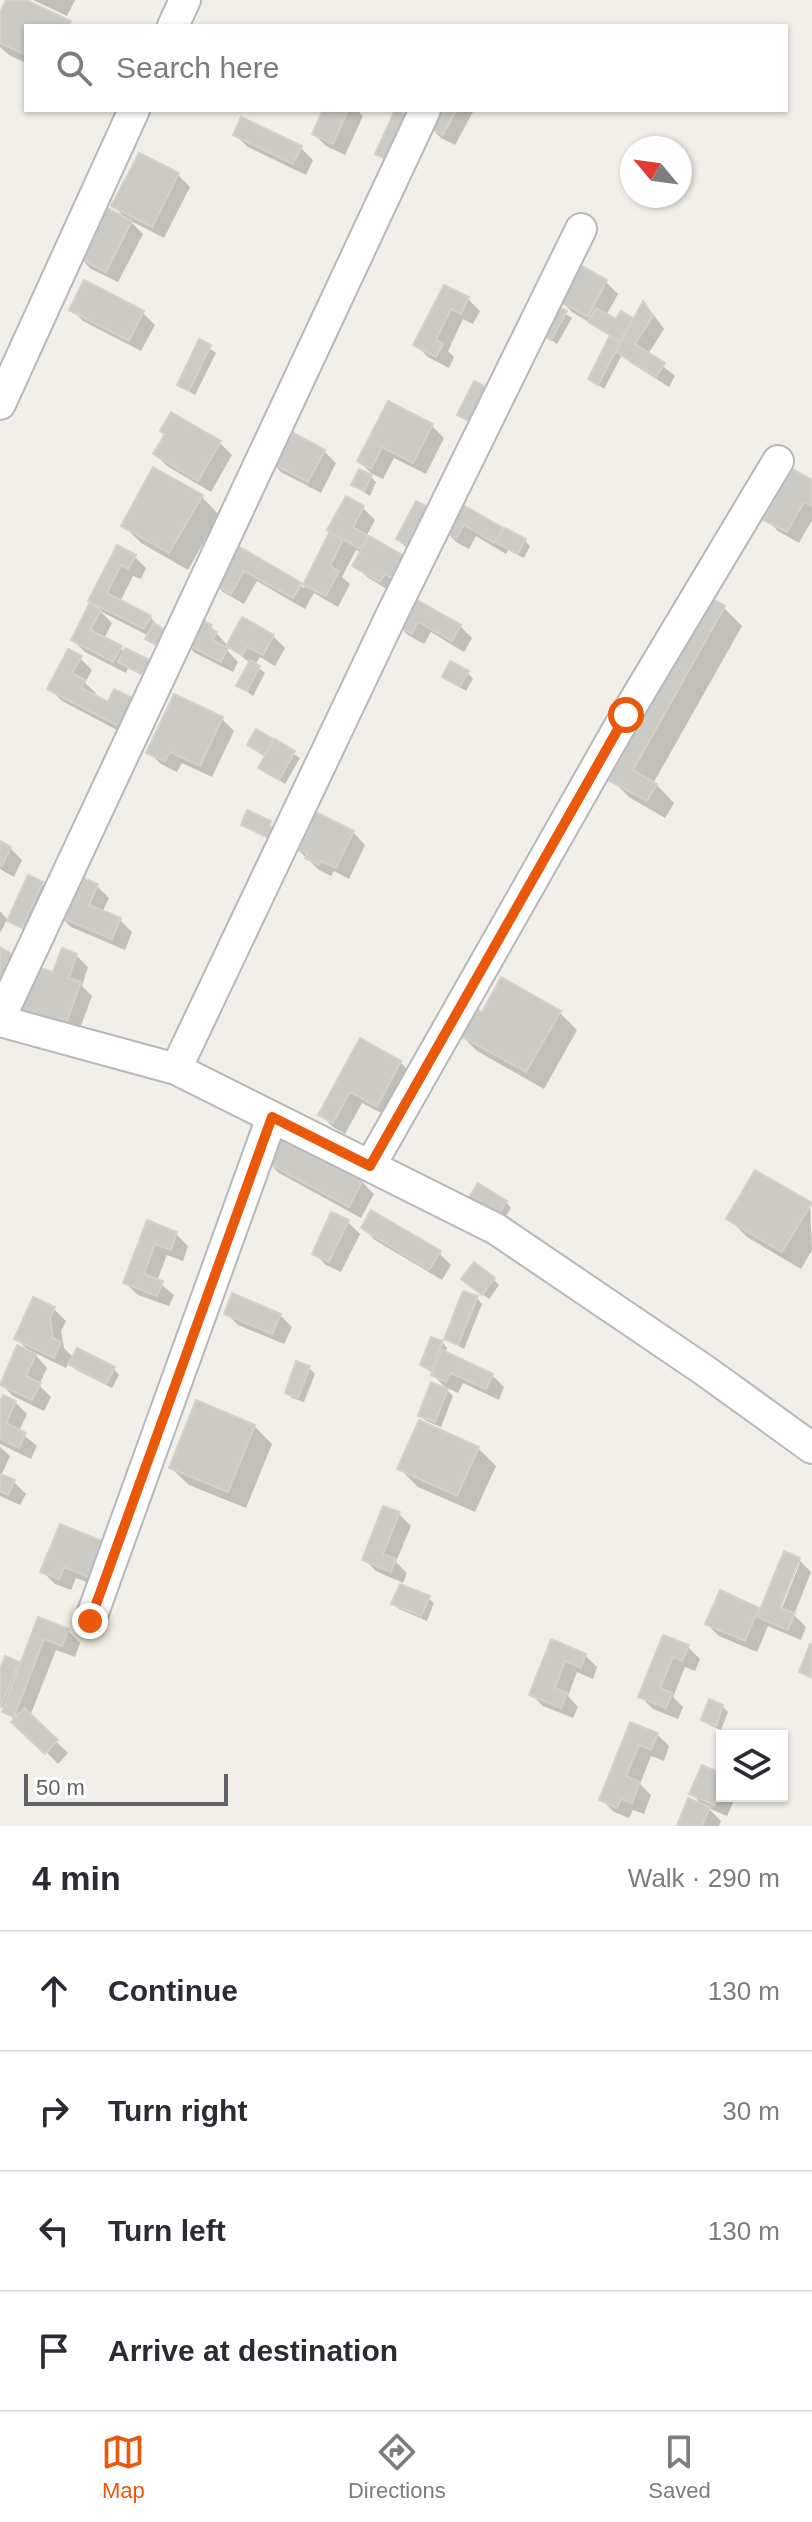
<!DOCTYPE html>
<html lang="en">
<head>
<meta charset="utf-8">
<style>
  :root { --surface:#fff; --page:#f2f2f3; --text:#2b2b33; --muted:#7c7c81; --line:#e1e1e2; --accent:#ea580c }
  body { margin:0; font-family:Arial,sans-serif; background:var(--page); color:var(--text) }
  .controls { position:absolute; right:24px; bottom:24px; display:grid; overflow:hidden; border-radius:0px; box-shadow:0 2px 6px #0004 }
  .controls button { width:72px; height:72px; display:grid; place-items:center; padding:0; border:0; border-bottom:2px solid var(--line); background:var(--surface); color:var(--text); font:40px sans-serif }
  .compass { position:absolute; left:620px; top:136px; width:72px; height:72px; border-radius:50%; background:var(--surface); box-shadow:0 2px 6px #0004; rotate:299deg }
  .scale { position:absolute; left:24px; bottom:20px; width:204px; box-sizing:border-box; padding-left:8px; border:4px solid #5f6368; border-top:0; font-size:22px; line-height:28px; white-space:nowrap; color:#5f6368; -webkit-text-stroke:6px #fff; paint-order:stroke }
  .stop { position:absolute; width:24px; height:24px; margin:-18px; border:6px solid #ea580c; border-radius:50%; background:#fff }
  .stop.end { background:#ea580c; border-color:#fff; box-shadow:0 2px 8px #0008 }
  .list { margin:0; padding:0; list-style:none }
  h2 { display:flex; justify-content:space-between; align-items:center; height:104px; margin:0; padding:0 32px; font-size:34px }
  h2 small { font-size:26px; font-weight:400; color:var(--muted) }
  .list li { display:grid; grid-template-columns:52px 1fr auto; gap:24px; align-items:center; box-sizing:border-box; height:120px; padding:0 32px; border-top:2px solid var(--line) }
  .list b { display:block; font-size:30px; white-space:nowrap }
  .list em { font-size:26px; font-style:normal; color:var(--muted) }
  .icon { flex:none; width:44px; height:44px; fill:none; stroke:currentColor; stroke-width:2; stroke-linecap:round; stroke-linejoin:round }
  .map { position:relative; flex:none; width:812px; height:1826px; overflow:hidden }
  .search { position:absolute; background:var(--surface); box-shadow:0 2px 6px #0004; left:24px; right:24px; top:24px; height:88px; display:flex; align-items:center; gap:20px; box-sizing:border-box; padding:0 28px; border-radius:0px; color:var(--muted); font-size:30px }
  .sheet { height:584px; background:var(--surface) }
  nav { display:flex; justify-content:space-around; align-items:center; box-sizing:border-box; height:112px; border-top:2px solid var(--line); background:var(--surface); font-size:22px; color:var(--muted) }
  nav a { display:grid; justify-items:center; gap:4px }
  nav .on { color:var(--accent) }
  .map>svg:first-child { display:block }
</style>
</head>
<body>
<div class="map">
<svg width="812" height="1826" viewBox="0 0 812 1826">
  <rect width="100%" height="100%" fill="#f1efe8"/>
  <path fill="#0003" fill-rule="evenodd" d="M8,0H21L74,26H26V63L9,55L0,47V18Z
    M33,0H75L67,16Z
    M325,110H357L363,116L345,155L326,146L314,134Z
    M438,110H474L455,145L441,138L429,126Z
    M235,135L301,148L313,160L306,175L248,147Z
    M140,155L178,175L190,187L164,238L129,220L143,234L118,282L91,269L79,257L127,220L114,206Z
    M578,266L606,282L618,294L606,316L617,322L632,320L634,322L643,304L654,315L664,329L648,354L675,376L669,387L631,363L622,355L604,389L590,379L612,336L572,312L560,300Z
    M445,287L468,299L480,311L473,324L463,319L448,351L454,357L449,368L428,357L416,345Z
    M555,307L572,318L557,344L542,333Z
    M71,309L143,313L155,325L141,351L83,321Z
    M200,342L216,353L195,395L179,385Z
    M389,404L432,426L444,438L426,474L394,458L383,479L371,473L359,461Z
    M172,415L220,443L232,455L211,492L167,466L155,454L166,435Z
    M324,451L336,463L321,493L281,472L269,460Z
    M371,477L376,482L370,496L353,485Z
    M812,482V520L799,543L778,531L766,519Z
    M202,497L219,515L188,570L141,543L123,525Z
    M459,504L505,533L525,541L530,546L524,558L508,550L506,554L476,536L469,549L456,542L444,529L410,551L398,539L434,513Z
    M363,508L375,520L366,537L407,560L393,593L367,577L355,565L362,553L356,550L342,577L350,584L338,607L314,593L305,609L257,581L244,604L223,592L211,580L231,545L304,588L330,536L338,539L330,530Z
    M118,548L134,556L146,568L141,579L133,576L120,602L150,617L162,630L164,650L153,644L147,638L149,636L102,612L91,600Z
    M411,598L460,626L472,638L464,652L431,632L424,644L408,635L396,623Z
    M711,601L724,608L742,626L654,782L674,803L665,818L629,797L611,779Z
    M90,606L101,612L112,623L104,639L120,648L157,683L128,668L126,673L85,652L73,640Z
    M211,627L228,646L226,649L238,662L233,672L195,653L183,641Z
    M273,636L285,648L275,666L260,657L255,665L265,673L253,696L238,685L250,663L229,646Z
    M80,658L92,670L85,683L96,693L94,697L136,740L62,701L50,689Z
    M468,673L473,679L466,691L444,677Z
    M222,719L234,731L212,777L182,763L177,772L161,764L149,752Z
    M272,740L300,758L285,784L261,768L267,757L250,745Z
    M353,832L365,845L349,879L334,871L331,876L319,870L292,844Z
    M0,843L10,848L22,860L14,877L0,869Z
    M42,884L47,890L28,932L9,921Z
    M97,886L109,898L102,913L120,920L132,932L125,950L71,927L59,915Z
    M0,911L7,919L1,932L0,931Z
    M0,950L54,975L76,955L88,967L82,986L92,996L77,1036L31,1020L19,1008L0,1017Z
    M559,1012L577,1030L544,1089L477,1051L459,1033L483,1015Z
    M360,1041L400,1062L412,1074L389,1117L362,1103L345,1134L333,1127L321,1115Z
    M267,1161L362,1182L374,1194L361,1218L279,1173Z
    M506,1202L511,1208L502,1222L475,1205Z
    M810,1204L812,1250L801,1269L747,1237L729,1219Z
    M348,1222L360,1234L341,1272L326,1265L314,1253Z
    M148,1223L176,1234L188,1246L183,1261L167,1255L157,1281L174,1295L169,1306L138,1295L126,1283Z
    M363,1228L439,1253L451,1265L442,1280L375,1240Z
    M493,1279L499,1285L489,1299L469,1284Z
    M477,1298L482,1304L464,1349L446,1339Z
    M54,1309L66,1321L61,1331L64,1348L74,1358L114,1369L119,1375L112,1388L76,1370L69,1362L66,1368L33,1352L47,1368L39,1385L51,1397L44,1411L13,1396L1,1384L31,1353L16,1338Z
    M226,1313L280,1315L292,1327L284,1344L238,1325Z
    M442,1342L447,1348L445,1353L492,1375L504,1387L499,1400L463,1383L458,1393L445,1387L433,1375L434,1373L428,1370L422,1365Z
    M309,1368L315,1374L304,1402L292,1398L287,1392Z
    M447,1390L453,1396L441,1427L426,1421L420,1415Z
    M15,1402L27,1414L19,1431L37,1446L31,1459L0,1444V1407Z
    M254,1426L272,1444L246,1508L189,1485L171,1468Z
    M0,1447L10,1456L1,1476L14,1482L26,1494L20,1505L0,1496Z
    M478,1448L496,1466L475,1512L418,1487L400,1469Z
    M399,1514L411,1526L396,1562L407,1573L403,1583L376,1571L364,1559Z
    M61,1526L103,1588L76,1578L71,1590L55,1584L43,1572Z
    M785,1554L799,1560L811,1572L794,1615L806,1627L801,1640L768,1626L757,1652L719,1636L707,1624L721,1593L761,1612ZM796,1563H800L778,1618L774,1616Z
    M428,1598L434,1603L427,1621L399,1609L394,1604Z
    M39,1620L68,1631L80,1643L75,1657L56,1650L30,1716L68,1753L58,1764L0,1705V1675L18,1664L21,1667Z
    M665,1638L688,1647L700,1659L695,1671L685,1667L673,1697L683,1707L678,1719L653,1709L641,1697Z
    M552,1642L585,1655L597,1667L593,1679L577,1672L568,1696L578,1707L573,1718L543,1706L531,1694Z
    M722,1706L728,1712L721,1730L709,1725L704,1720Z
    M632,1724L657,1734L669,1746L664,1761L651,1756L640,1784L651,1795L644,1814L633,1810L629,1818L614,1812L602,1800Z
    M722,1776V1796H736L727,1816L708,1808L721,1821L719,1826H679L705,1807L691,1793Z"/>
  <path fill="#cccac5" stroke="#d6d1c6" stroke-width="2" d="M6,0H26L71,21L69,26H26V55L0,43V13Z
    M323,110H348L333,144L312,134Z
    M395,110L413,118L392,162L375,154Z
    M436,110H456L443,135L427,126Z
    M241,117L302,146L293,164L233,135Z
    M139,153L179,173L152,227L111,206Z
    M103,206L132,221L106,272L77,257Z
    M577,263L607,280L588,317L557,300Z
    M84,280L144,311L129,341L69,310Z
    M444,285L469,297L461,314L451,309L436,339L443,344L436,357L413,345Z
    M643,301L653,316L635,344L665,363L656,377L616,352Z
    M555,305L567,311L551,340L539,333Z
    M596,308L616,319L621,311L633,318L620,341L588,322Z
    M609,337L620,343L598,385L588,379Z
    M199,339L211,345L189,391L177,385Z
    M474,381L492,390L475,424L457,415Z
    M388,401L433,424L413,463L382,447L371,469L357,461Z
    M171,412L221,441L198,481L153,454L165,434L160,431Z
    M284,428L325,450L308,482L267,461Z
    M153,467L203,495L169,553L121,526Z
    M359,469L372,475L364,491L351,485Z
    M792,469L812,480V506L804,502L787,532L763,520Z
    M346,496L364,506L353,527L368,536L360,549L327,530Z
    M416,501L435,511L415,549L396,539Z
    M458,502L503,528L494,543L464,525L456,538L442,530Z
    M505,528L526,539L518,554L497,543Z
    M329,533L343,540L330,566L339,571L326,596L303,585Z
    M369,536L408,558L395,580L385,574L380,582L352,566Z
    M231,542L302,583L293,598L244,571L231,594L209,581Z
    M117,545L136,555L128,569L121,565L107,593L151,616L144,629L88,601Z
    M410,596L461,625L452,641L418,622L412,634L394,623Z
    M710,598L725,606L633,770L657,784L647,801L608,780Z
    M89,604L101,610L90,630L122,646L113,662L71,640Z
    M194,616L212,625L210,629L217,632L212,640L228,648L221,662L181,641Z
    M242,617L274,635L263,655L247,647L242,655L226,646Z
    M153,623L166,630L158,646L145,639Z
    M125,648L158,664L151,679L118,662Z
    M68,649L82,656L72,673L85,680L81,688L108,702L114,689L138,701L124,729L47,689Z
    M250,660L260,666L247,691L236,686Z
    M450,661L469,671L460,687L442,677Z
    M174,694L223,717L200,766L170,752L165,761L146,753Z
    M256,729L273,739L264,755L247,745Z
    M275,739L295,751L279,780L258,768Z
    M307,808L354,831L336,868L321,861L319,865L305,858L307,853L289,844Z
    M247,810L271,821L269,826L275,829L271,839L241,825Z
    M0,841L11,847L2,866L0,865Z
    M74,874L98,884L89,905L121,918L112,939L57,916Z
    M28,875L43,882L22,928L7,921Z
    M0,947L15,956L0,981Z
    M62,948L77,954L69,978L81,982L65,1026L16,1009L32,965L53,972Z
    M501,977L561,1011L526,1072L457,1034L472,1006L482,1012Z
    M360,1038L401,1061L377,1107L350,1092L333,1123L318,1115Z
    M279,1135L363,1180L349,1207L264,1161Z
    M755,1170L812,1203L782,1252L726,1219Z
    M478,1183L507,1201L496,1218L467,1200Z
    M371,1210L441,1251L429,1270L361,1228Z
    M331,1212L349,1220L329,1262L312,1254Z
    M147,1220L177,1232L171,1250L155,1244L144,1274L163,1281L157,1296L123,1283Z
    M474,1262L495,1278L482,1295L461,1279Z
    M463,1291L478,1296L458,1345L444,1339Z
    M232,1293L281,1314L272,1334L224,1314Z
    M33,1297L55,1307L50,1318L53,1338L61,1342L54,1358L14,1339Z
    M431,1337L443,1341L431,1370L420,1365Z
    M17,1345L36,1354L26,1376L41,1383L32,1400L0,1385Z
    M77,1348L115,1367L106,1384L68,1364Z
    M442,1350L493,1374L486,1389L451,1373L446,1382L431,1375Z
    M296,1361L310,1366L298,1398L285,1393Z
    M431,1382L448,1389L435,1422L418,1416Z
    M3,1395L16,1401L6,1423L26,1433L19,1448L0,1439V1402Z
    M196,1400L255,1425L228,1492L169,1468Z
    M419,1420L479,1447L457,1496L397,1469Z
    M0,1474L15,1480L8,1495L0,1491Z
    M383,1506L400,1512L383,1554L396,1559L391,1572L362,1560Z
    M60,1524L105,1542L91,1578L64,1567L59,1579L40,1572Z
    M784,1551L800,1558L780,1608L795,1613L788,1630L757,1617Z
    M400,1584L430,1596L421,1616L391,1604Z
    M720,1590L759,1608L745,1641L705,1624Z
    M38,1617L69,1629L62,1646L44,1639L14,1717L2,1712Z
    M663,1635L689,1645L682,1661L673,1657L660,1688L672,1693L666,1708L638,1697Z
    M551,1639L586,1654L581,1668L565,1661L555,1688L567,1693L561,1708L529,1695Z
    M810,1644L812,1645V1678L799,1672Z
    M5,1656L19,1662L0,1708V1669Z
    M709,1699L723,1705L716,1726L701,1720Z
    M24,1708L58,1740L45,1754L11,1722Z
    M630,1722L658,1733L651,1750L639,1745L626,1776L640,1782L632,1803L621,1799L617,1808L599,1800Z
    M702,1765L722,1774V1788L714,1805L689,1794Z
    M688,1798L710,1807L702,1826H677Z"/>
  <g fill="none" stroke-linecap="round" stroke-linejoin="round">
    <defs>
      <path id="minor" d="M173,26L185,0
        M0,404L134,110
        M0,1018L425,110
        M0,1021L176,1069L496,1229L704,1370L812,1448
        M176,1069L392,614L581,229
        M370,1166L626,715L778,461
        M90,1621L272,1117"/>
    </defs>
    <use href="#minor" stroke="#b5b8bc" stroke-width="34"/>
    <use href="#minor" stroke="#fff" stroke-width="30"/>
  </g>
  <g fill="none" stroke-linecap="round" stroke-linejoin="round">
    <path stroke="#ea580c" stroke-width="10" d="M90,1621L272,1117L370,1166L626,715"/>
  </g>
</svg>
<div class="controls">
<button><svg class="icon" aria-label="layers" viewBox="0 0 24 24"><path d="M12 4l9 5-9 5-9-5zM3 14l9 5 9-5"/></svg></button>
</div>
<svg class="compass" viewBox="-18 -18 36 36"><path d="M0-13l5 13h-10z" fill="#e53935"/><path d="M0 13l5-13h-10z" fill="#7c7c81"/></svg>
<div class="scale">50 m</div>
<div class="stop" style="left:626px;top:715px"></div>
<div class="stop end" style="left:90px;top:1621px"></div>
<div class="search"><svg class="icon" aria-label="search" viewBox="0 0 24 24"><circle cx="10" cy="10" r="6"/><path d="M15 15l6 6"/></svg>Search here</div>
</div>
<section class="sheet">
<h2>4 min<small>Walk · 290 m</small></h2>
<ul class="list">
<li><svg class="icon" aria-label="ahead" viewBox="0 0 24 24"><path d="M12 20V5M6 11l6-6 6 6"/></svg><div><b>Continue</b></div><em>130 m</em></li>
<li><svg class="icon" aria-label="right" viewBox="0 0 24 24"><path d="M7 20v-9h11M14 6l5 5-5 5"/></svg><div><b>Turn right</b></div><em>30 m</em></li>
<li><svg class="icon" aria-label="left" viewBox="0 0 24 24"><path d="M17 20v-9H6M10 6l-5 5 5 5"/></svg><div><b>Turn left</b></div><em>130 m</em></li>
<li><svg class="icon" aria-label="arrive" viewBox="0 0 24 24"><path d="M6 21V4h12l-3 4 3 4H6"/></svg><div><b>Arrive at destination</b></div></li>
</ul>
</section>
<nav>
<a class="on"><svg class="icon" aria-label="map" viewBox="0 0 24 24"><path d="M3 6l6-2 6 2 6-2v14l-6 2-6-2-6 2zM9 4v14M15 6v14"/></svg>Map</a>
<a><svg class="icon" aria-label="directions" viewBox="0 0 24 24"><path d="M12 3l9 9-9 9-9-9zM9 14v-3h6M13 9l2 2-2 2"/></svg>Directions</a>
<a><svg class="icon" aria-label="saved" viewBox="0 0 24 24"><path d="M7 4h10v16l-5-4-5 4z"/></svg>Saved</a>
</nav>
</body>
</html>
